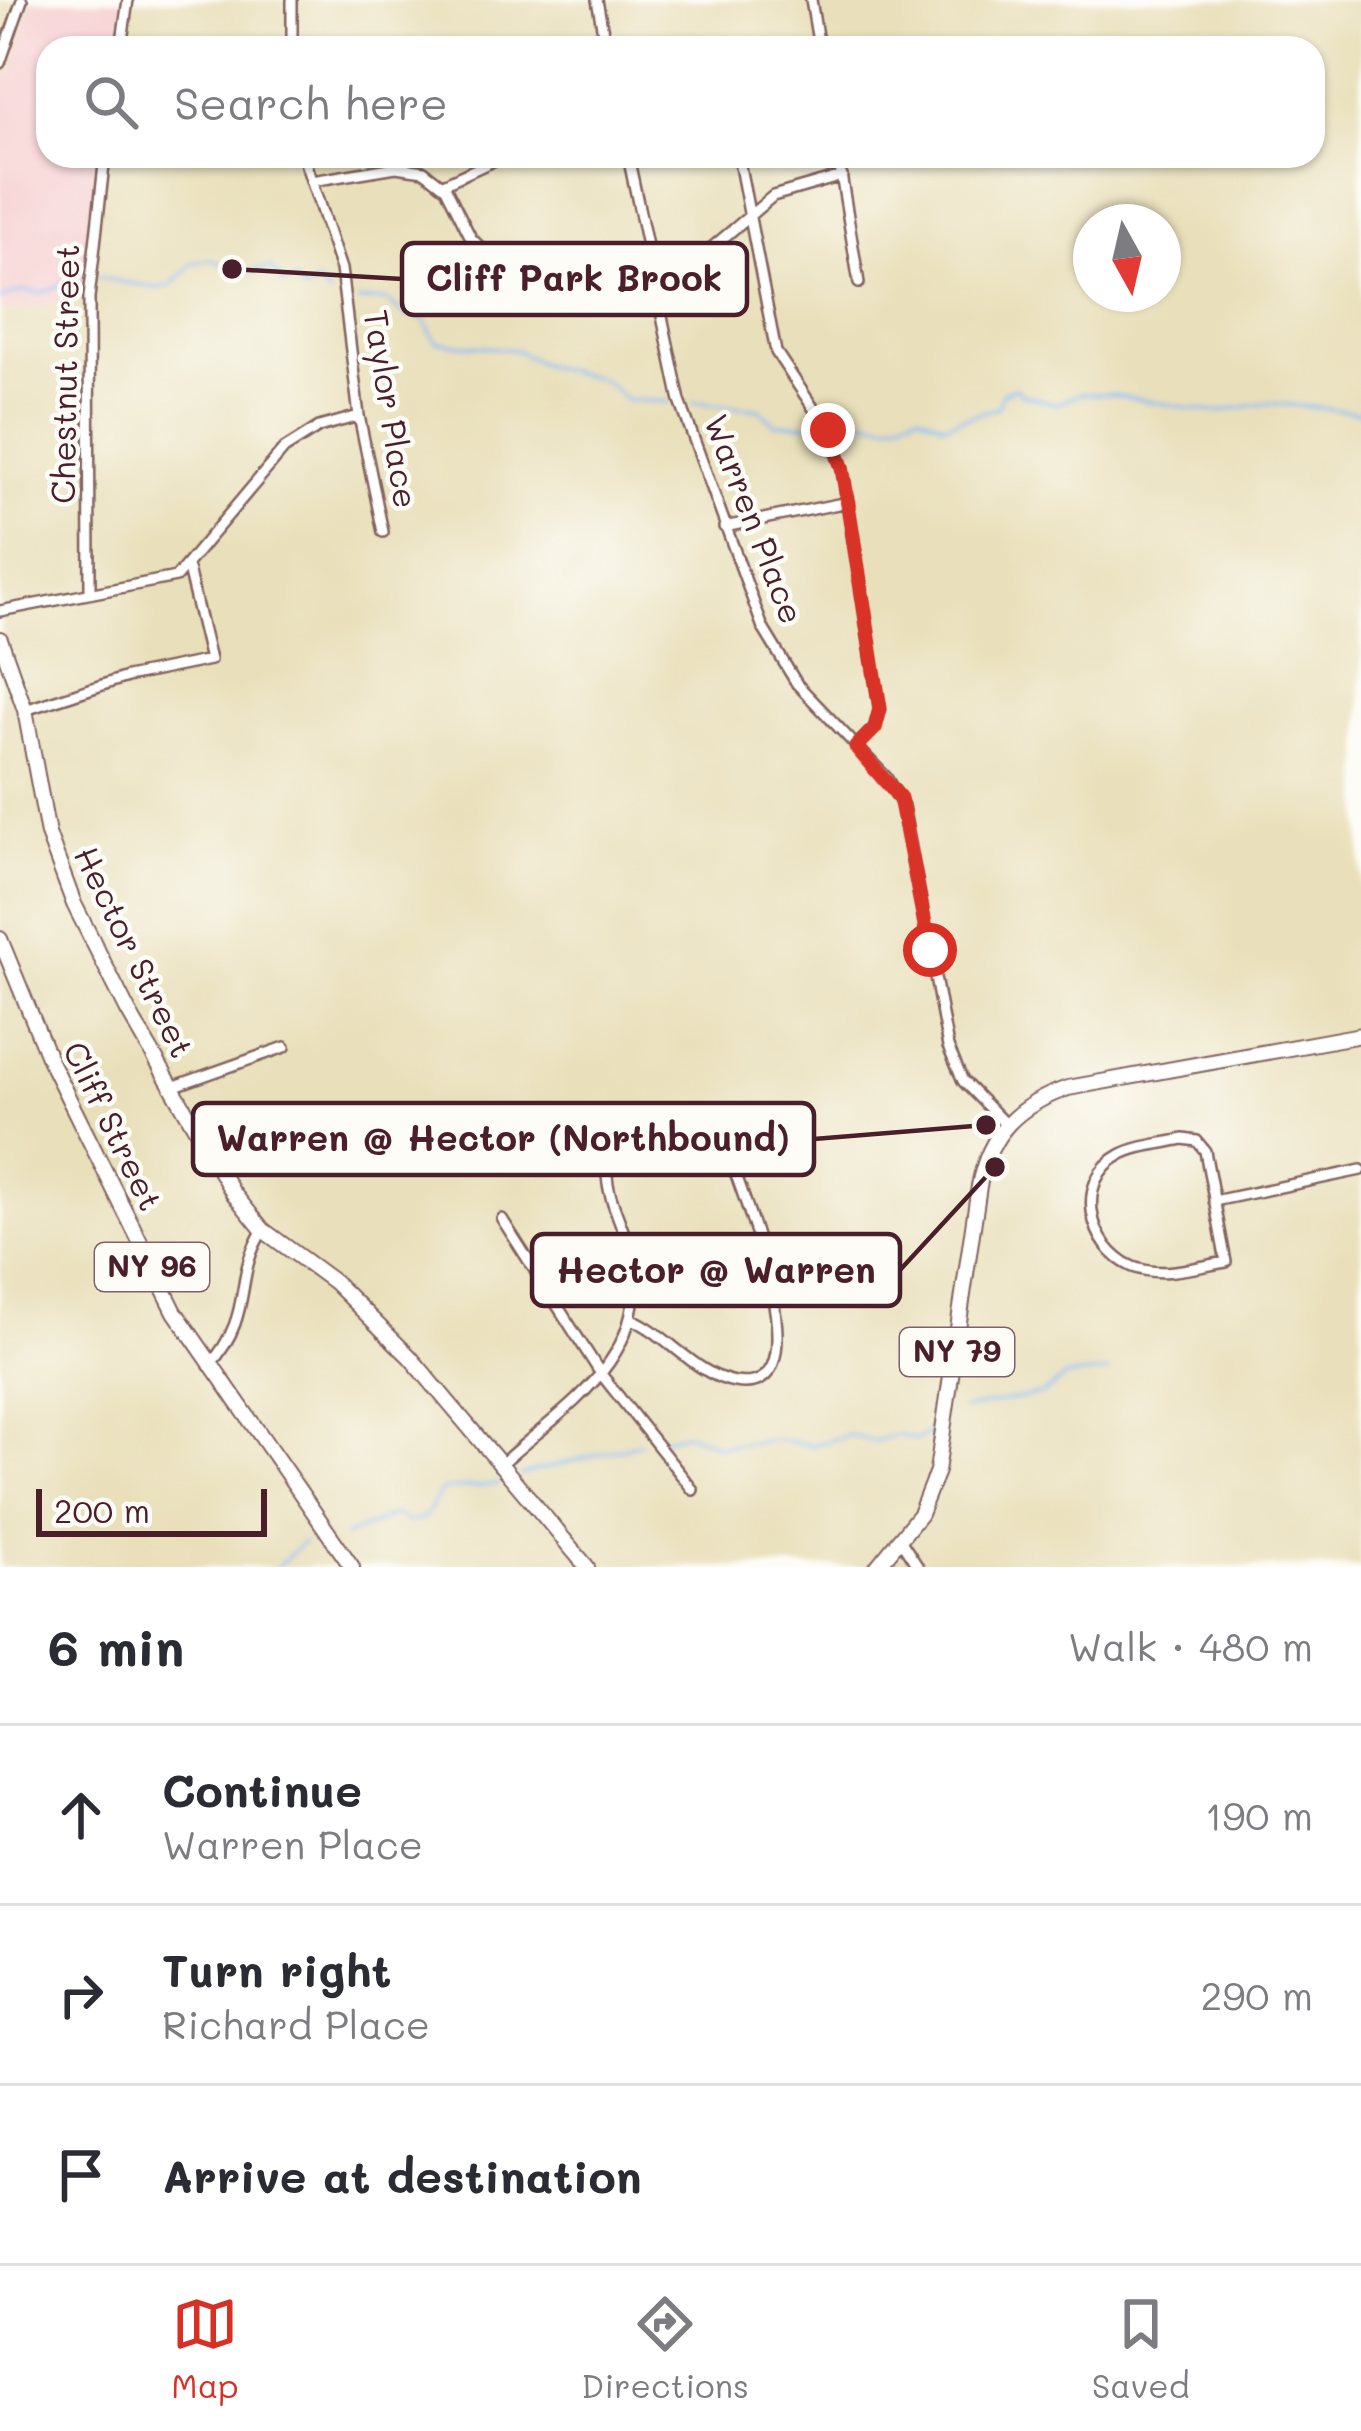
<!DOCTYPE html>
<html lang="en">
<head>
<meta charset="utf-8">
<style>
  :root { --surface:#fff; --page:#f7f7f7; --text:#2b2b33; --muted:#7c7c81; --line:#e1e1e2; --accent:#d93025 }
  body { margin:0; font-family:Mali,sans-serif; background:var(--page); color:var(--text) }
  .compass { position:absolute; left:1073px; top:204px; width:108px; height:108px; border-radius:50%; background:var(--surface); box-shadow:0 3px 9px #0004; rotate:172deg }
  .scale { position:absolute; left:36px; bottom:30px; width:231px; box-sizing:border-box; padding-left:12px; border:6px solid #4a1f2b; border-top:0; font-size:33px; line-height:42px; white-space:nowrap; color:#4a1f2b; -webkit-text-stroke:9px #fdfcf7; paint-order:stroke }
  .stop { position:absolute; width:36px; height:36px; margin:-27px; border:9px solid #d93025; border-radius:50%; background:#fff }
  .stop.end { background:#d93025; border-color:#fff; box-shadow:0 3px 12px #0008 }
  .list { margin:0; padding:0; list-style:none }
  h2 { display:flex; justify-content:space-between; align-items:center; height:156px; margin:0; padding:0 48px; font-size:51px }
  h2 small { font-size:39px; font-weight:400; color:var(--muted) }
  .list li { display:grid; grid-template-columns:78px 1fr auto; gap:36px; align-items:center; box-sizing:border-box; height:180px; padding:0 48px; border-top:3px solid var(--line) }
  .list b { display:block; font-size:45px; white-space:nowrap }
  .list p { margin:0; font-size:39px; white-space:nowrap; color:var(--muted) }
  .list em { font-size:39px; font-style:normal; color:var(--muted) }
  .icon { flex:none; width:66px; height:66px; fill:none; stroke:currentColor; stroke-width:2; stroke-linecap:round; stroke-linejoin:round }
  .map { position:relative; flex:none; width:1361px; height:1567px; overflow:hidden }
  .search { position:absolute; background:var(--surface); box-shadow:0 3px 9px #0004; left:36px; right:36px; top:36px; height:132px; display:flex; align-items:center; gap:30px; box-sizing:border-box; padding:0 42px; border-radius:36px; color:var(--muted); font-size:45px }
  .sheet { height:696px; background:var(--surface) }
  nav { display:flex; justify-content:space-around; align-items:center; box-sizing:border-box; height:168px; border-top:3px solid var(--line); background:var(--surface); font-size:33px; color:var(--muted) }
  nav a { display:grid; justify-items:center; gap:6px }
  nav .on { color:var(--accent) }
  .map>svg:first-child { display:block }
</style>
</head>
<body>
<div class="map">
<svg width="1361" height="1567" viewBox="0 0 1361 1567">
  <rect width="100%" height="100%" fill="#fdfcf7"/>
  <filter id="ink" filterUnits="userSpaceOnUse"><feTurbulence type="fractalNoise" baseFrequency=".00833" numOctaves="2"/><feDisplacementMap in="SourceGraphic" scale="24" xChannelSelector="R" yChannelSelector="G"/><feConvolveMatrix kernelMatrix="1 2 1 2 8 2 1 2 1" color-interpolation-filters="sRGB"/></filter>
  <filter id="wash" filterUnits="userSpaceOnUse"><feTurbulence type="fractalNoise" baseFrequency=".004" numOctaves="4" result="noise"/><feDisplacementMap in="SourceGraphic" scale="48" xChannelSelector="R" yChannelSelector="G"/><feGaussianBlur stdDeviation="2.7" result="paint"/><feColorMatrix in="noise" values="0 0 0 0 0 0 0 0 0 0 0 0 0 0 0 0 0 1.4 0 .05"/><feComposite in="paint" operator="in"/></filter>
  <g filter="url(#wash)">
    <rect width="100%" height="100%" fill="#e9dfba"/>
    <path fill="#f7cfd2" d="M31,0H125L118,48H48V156H102L83,298L0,312V87L16,60Z"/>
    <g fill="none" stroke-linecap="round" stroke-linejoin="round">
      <path stroke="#84bbf4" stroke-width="3" d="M96,277L157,288L170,286L193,263L211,259L242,273L271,267L283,284L296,281L305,292L317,283L329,295
        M0,299L24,291L43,293L73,278
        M358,301L386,300L407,316L424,319L436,342L516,350L541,364L604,380L626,400L670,402
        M694,402L760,409L775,424H807
        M843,417L889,423L918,413L945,424L998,407L1003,392L1016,388L1021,394L1056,404L1079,394H1109L1213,412L1269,403L1361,412
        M963,1409L1043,1394L1065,1377L1109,1372
        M660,1439L686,1433L720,1446L777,1440L813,1445L848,1435L873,1441L899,1435L917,1440L937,1428
        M520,1475L641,1443
        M345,1536L394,1515L408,1522L422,1520L442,1490L498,1484
        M277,1567L304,1541"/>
    </g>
  </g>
  <g filter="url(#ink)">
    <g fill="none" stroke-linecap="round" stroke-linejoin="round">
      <defs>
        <path id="minor" d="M292,0V48
          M597,0L606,48
          M811,0L819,48
          M121,48L128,0
          M0,63L22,0
          M303,156L341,269L359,416L383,532
          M628,156L680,401L763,628L797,684L886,777L903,806L948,1047L963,1081L1005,1124
          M738,156L776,352L828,430L842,467L880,709L875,727L856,747
          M838,156L859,283
          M312,181L396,167L424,171L446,188L471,238L491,258L551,284L588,290L678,276L773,196L842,176
          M443,184L504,156
          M724,527L848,502
          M90,593L89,298L105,156
          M0,611L176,577L284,449L319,427L359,416
          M25,710L127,677L210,660L188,569
          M172,1087L285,1047
          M1183,1139L1197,1141L1205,1151L1226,1262C1196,1267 1162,1278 1133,1267C1089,1249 1073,1180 1120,1155C1138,1145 1163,1144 1183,1139Z
          M1214,1201L1361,1170
          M502,1219L601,1374L693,1490
          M632,1319C667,1334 697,1376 735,1382C827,1398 741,1194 730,1157
          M209,1366C256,1312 232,1278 263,1230
          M499,1466C564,1407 649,1361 632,1261C627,1231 607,1201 607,1172
          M901,1541L918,1567"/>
        <path id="primary" d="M0,639L25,710L48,834L74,904L128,1011L233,1193L263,1230L334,1282L410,1357L587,1567
          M0,939L50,1061L175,1312L352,1567
          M877,1567L920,1514L937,1471L979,1186C989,1133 1018,1105 1068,1088L1361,1035"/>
      </defs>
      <use href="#minor" stroke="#82625d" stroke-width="14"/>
      <use href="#primary" stroke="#82625d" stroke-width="18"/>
      <use href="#minor" stroke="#fff" stroke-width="9"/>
      <use href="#primary" stroke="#fff" stroke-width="14"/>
    </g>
  </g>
  <g fill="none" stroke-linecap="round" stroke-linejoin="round" filter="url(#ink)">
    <path stroke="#d93025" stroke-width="15" d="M828,430L842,467L880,709L875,728L856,747L900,798L930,950"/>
  </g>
  <g text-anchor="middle" stroke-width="9" stroke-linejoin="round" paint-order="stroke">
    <g fill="#fdfcf7" stroke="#806168" stroke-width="3">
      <rect x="95" y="1243" width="114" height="48" rx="9"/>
      <rect x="900" y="1328" width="114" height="48" rx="9"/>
    </g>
    <g font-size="30" font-weight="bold" fill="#4a1f2b">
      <text x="152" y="1277">NY 96</text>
      <text x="957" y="1362">NY 79</text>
    </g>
    <g font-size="33" fill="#4a1f2b" stroke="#fdfcf7">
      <text transform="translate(65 374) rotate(-89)" y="12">Chestnut Street</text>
      <text transform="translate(391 409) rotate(81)" y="12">Taylor Place</text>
      <text transform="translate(754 519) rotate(69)" y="12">Warren Place</text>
      <text transform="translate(134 952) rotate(64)" y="12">Hector Street</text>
      <text transform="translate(113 1126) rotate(64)" y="12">Cliff Street</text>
    </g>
  </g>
  <path fill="none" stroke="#4a1f2b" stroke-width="4.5" d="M232 269L402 279M986 1125L814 1139M995 1167L900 1270"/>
  <g fill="#4a1f2b" stroke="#fdfcf7" stroke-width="4.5">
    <circle cx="232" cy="269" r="12"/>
    <circle cx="986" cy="1125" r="12"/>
    <circle cx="995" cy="1167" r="12"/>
  </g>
  <g fill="#fdfcf7" stroke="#4a1f2b" stroke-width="4.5">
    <rect x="402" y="243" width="345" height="72" rx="12"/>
    <rect x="193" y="1103" width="621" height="72" rx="12"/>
    <rect x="532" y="1234" width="368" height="72" rx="12"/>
  </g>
  <g font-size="36" text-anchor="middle" font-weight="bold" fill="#4a1f2b">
    <text x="574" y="291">Cliff Park Brook</text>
    <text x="503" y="1151">Warren @ Hector (Northbound)</text>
    <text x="716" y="1283">Hector @ Warren</text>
  </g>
</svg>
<svg class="compass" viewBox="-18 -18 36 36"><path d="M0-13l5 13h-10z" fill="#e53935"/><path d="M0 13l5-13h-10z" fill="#7c7c81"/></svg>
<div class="scale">200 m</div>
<div class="stop" style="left:930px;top:950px"></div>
<div class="stop end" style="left:828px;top:430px"></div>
<div class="search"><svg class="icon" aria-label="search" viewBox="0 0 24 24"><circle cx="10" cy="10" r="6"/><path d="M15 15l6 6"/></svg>Search here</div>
</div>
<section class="sheet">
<h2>6 min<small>Walk · 480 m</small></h2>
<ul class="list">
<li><svg class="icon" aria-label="ahead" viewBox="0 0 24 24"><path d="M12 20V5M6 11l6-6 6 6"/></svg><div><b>Continue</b><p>Warren Place</p></div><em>190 m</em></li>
<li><svg class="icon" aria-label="right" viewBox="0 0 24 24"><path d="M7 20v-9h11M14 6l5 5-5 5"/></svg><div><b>Turn right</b><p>Richard Place</p></div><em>290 m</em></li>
<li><svg class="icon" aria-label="arrive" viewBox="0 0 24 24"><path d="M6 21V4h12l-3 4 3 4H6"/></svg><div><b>Arrive at destination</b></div></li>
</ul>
</section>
<nav>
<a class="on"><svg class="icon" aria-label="map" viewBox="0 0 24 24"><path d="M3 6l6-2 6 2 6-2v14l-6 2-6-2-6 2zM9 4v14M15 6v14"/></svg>Map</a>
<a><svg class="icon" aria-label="directions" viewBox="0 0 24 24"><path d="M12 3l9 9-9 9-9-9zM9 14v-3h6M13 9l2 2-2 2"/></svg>Directions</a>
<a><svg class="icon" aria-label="saved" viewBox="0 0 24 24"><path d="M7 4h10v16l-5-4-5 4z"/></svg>Saved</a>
</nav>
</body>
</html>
